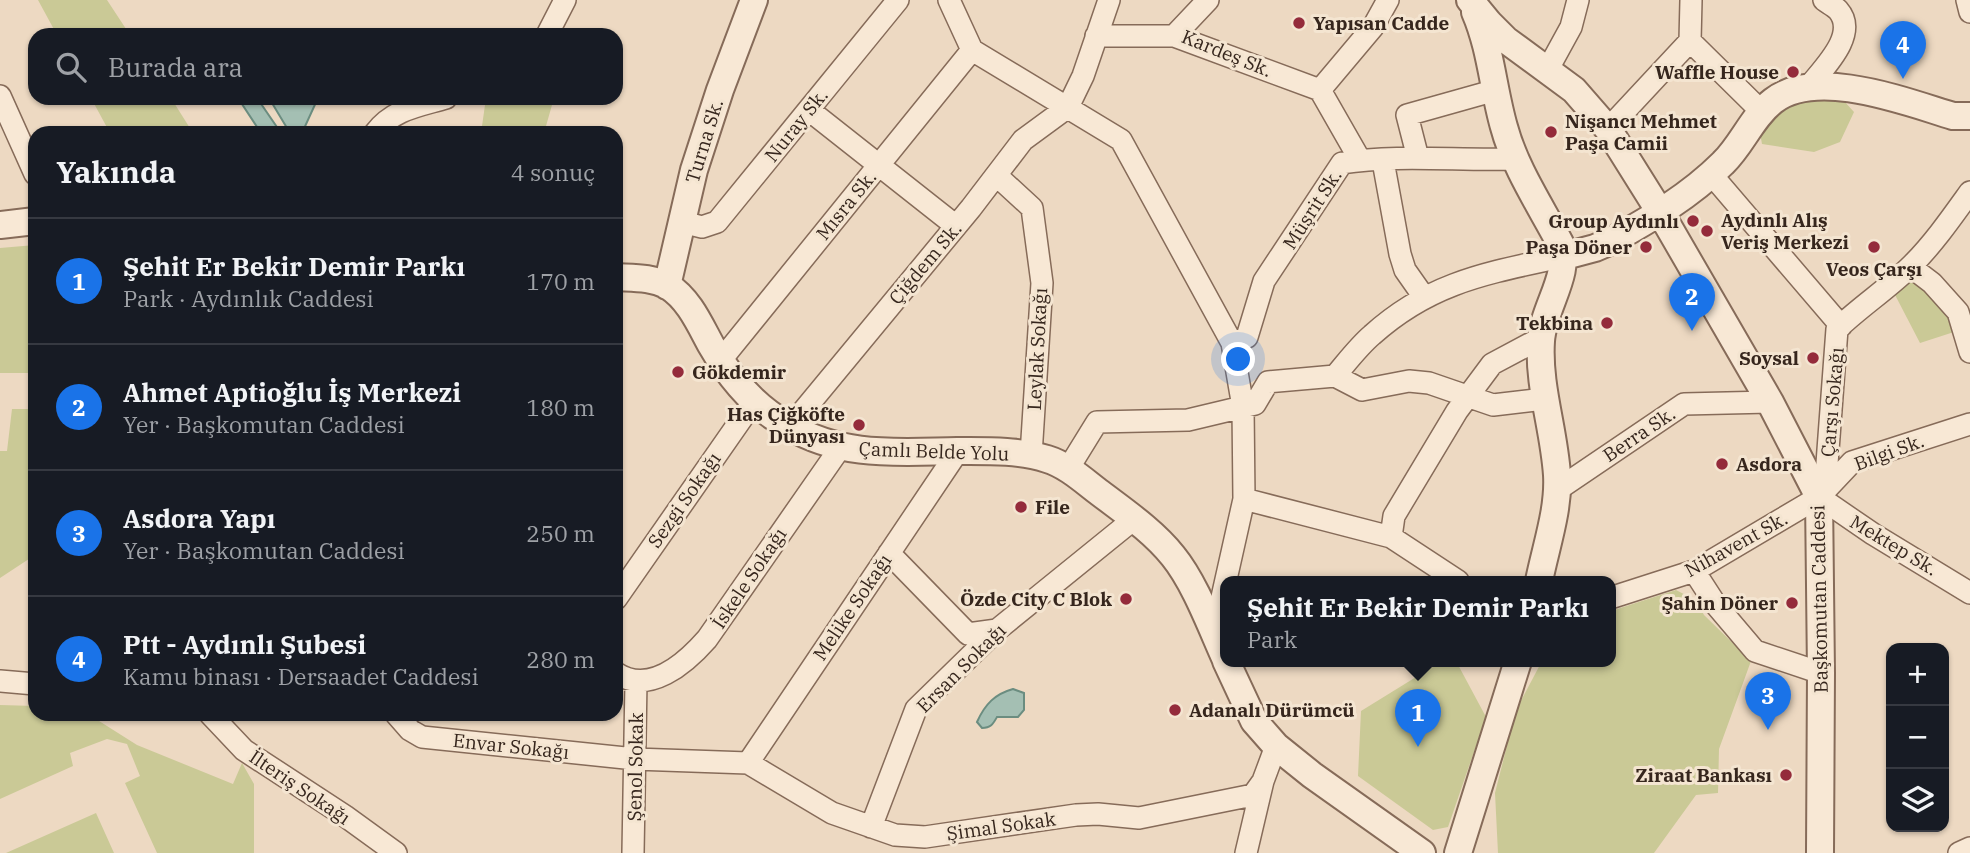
<!DOCTYPE html>
<html lang="tr">
<head>
<meta charset="utf-8">
<style>
  :root { --surface:#171b24; --page:#20242c; --text:#f1f3f6; --muted:#9ea1a6; --line:#363941; --accent:#1a73e8 }
  body { margin:0; font-family:"IBM Plex Serif",serif; background:var(--page); color:var(--text) }
  .controls { position:absolute; right:21px; bottom:21px; display:grid; overflow:hidden; border-radius:14px; box-shadow:0 2px 5px #0004 }
  .controls button { width:63px; height:63px; display:grid; place-items:center; padding:0; border:0; border-bottom:2px solid var(--line); background:var(--surface); color:var(--text); font:35px sans-serif }
  .you { position:absolute; left:1239px; top:360px; width:24px; height:24px; margin:-18px; border:5px solid #fff; border-radius:50%; background:#1a73e8; box-shadow:0 0 0 10px #1a73e833 }
  .badge { display:grid; place-items:center; width:46px; height:46px; border-radius:50%; background:var(--accent); color:#fff; font-size:23px; font-weight:700 }
  .pin { position:absolute; translate:-50% -58px; filter:drop-shadow(0 2px 4px #0008) }
  .pin::after { content:''; position:absolute; top:37px; width:24px; height:21px; background:inherit; clip-path:polygon(0 0,100% 0,50% 100%) }
  .popup { position:absolute; left:1220px; top:576px; width:396px; height:91px; box-sizing:border-box; display:grid; place-content:center; border-radius:14px; background:var(--surface); filter:drop-shadow(0 2px 5px #0005); font-size:23px; white-space:nowrap; color:var(--muted) }
  .popup b { font-size:26px; color:var(--text) }
  .popup::after { content:''; position:absolute; left:50%; top:100%; margin-left:-14px; border:14px solid transparent; border-top-color:var(--surface) }
  .list { margin:0; padding:0; list-style:none }
  h2 { display:flex; justify-content:space-between; align-items:center; height:91px; margin:0; padding:0 28px; font-size:30px }
  h2 small { font-size:23px; font-weight:400; color:var(--muted) }
  .list li { display:grid; grid-template-columns:46px 1fr auto; gap:21px; align-items:center; box-sizing:border-box; height:126px; padding:0 28px; border-top:2px solid var(--line) }
  .list b { display:block; font-size:26px; white-space:nowrap }
  .list p { margin:0; font-size:23px; white-space:nowrap; color:var(--muted) }
  .list em { font-size:23px; font-style:normal; color:var(--muted) }
  .icon { flex:none; width:38px; height:38px; fill:none; stroke:currentColor; stroke-width:2; stroke-linecap:round; stroke-linejoin:round }
  .map { position:relative; flex:none; width:1970px; height:853px; overflow:hidden }
  .search { position:absolute; background:var(--surface); box-shadow:0 2px 5px #0004; left:28px; top:28px; width:595px; height:77px; display:flex; align-items:center; gap:18px; box-sizing:border-box; padding:0 24px; border-radius:21px; color:var(--muted); font-size:26px }
  .panel { position:absolute; background:var(--surface); box-shadow:0 2px 5px #0004; left:28px; top:126px; width:595px; height:595px; border-radius:21px }
  .map>svg:first-child { display:block }
</style>
</head>
<body>
<div class="map">
<svg width="1970" height="853" viewBox="0 0 1970 853">
  <rect width="100%" height="100%" fill="#edd9c2"/>
  <path fill="#cac996" d="M38,0H107L130,35H57Z
    M1828,95L1844,101L1854,112L1840,142L1814,152L1762,144L1760,133L1785,104Z
    M91,98H171L193,133H110Z
    M486,98H554L544,133H481Z
    M35,245V373H0V248Z
    M1911,276L1947,307L1954,332L1920,343L1893,291Z
    M12,409H35V555L0,578V451H7Z
    M1676,590L1697,601L1704,615L1751,661L1719,749L1718,793L1696,795L1654,853H1498L1495,793L1516,710L1542,661H1610L1611,611Z
    M1442,661H1456L1486,717L1448,827L1433,830L1358,776L1361,711Z
    M0,705L35,706V714H88L137,745L233,784L242,763L254,784V853H157L125,783L140,776L127,744L107,739L70,753L73,766L0,799Z
    M96,813L114,853H6Z"/>
  <path fill="#a4bfb3" stroke="#6b8d80" stroke-width="2" d="M238,98H257L281,133H261Z
    M269,98H318L302,133H290Z
    M1013,689L1024,693V710L1018,717H997C993,724 991,728 982,728L977,722C985,704 995,694 1013,689Z"/>
  <g fill="none" stroke-linecap="round" stroke-linejoin="round">
    <defs>
      <path id="minor" d="M949,0L972,50L1121,140L1232,343L1243,407L1244,499L1214,633
        M1208,0L1174,36L1320,90
        M1691,0L1690,41L1762,112
        M1967,0L1970,12
        M547,35L565,0
        M1096,36H1174
        M1548,69L1571,27L1578,0
        M1807,89C1821,70 1860,35 1838,10C1834,6 1828,3 1824,0
        M0,96L35,174
        M809,110L956,226
        M1608,129L1690,41
        M375,133C393,109 419,106 446,98
        M1418,158L1407,115L1496,90
        M1360,160L1320,90L1373,27L1388,0
        M1383,161L1400,254L1405,270L1424,297
        M1711,174L1841,326
        M996,175L1032,208L1042,283L1031,455
        M682,222L702,227L717,222L898,0
        M1911,267L1932,283L1958,312L1970,352
        M1232,343L1247,337L1264,281L1342,163C1399,154 1457,161 1515,159
        M721,360L972,50
        M1335,376C1347,362 1358,347 1372,335C1432,281 1489,273 1565,256
        M790,427L971,208L1023,140L1068,107L1083,76L1109,0
        M1068,469L1097,422L1188,420L1255,404L1268,382L1335,376L1362,390L1409,381L1429,383L1493,405L1544,399
        M1557,490L1684,404L1770,402
        M1819,495L1826,477L1837,329C1861,306 1889,288 1912,265C1934,243 1952,217 1970,192
        M1819,497L1873,534L1970,593
        M1244,499L1391,537L1458,581
        M1391,537L1394,516L1457,411L1492,364L1541,338
        M889,553L968,634L997,630
        M1694,571L1716,605L1755,651L1821,673
        M1610,598L1694,571L1819,497L1852,462L1970,424
        M616,599L754,401
        M616,673C649,695 685,664 707,639L840,448
        M0,681L35,684
        M210,714L244,750L345,816L396,853
        M396,714L410,730L422,737L635,759L748,763L832,813L895,835L925,837L1076,815L1098,814L1139,818L1253,795L1263,781
        M748,763L958,451
        M871,827L916,709L997,630L1134,519
        M633,853L636,681
        M1246,853L1263,781L1276,746
        M1959,853L1970,848"/>
      <path id="tertiary" d="M1470,0L1489,23L1506,40L1574,90L1608,129L1660,212L1770,402L1819,497L1821,673L1820,853
        M1475,12C1491,49 1493,89 1504,127C1515,168 1540,205 1560,243C1572,274 1543,307 1541,341C1538,386 1554,429 1557,475C1559,510 1546,546 1539,581
        M0,225L35,221
        M1565,256L1595,248L1609,242C1649,220 1690,196 1723,163C1742,145 1752,117 1773,101C1817,67 1906,102 1953,116H1970
        M616,277C634,278 652,277 668,286C689,299 700,325 711,345C730,378 754,407 787,425C843,458 896,452 957,451C986,451 1019,450 1047,459C1067,465 1084,481 1100,493C1125,512 1153,531 1173,556C1195,583 1211,627 1226,660
        M667,286L694,170L720,90L754,0
        M1226,661L1254,721L1276,746L1312,775L1422,853
        M1458,853L1518,661"/>
    </defs>
    <use href="#minor" stroke="#866b59" stroke-width="24"/>
    <use href="#tertiary" stroke="#866b59" stroke-width="30"/>
    <use href="#minor" stroke="#f8e8d5" stroke-width="21"/>
    <use href="#tertiary" stroke="#f8e8d5" stroke-width="26"/>
  </g>
  <g fill="#942b3b" stroke="#f4e5d1" stroke-width="2.5">
    <circle cx="1299" cy="23" r="7"/>
    <circle cx="1793" cy="72" r="7"/>
    <circle cx="1551" cy="132" r="7"/>
    <circle cx="1693" cy="221" r="7"/>
    <circle cx="1707" cy="231" r="7"/>
    <circle cx="1646" cy="247" r="7"/>
    <circle cx="1874" cy="247" r="7"/>
    <circle cx="1607" cy="323" r="7"/>
    <circle cx="1813" cy="358" r="7"/>
    <circle cx="678" cy="372" r="7"/>
    <circle cx="859" cy="425" r="7"/>
    <circle cx="1722" cy="464" r="7"/>
    <circle cx="1021" cy="507" r="7"/>
    <circle cx="1126" cy="599" r="7"/>
    <circle cx="1792" cy="603" r="7"/>
    <circle cx="1175" cy="710" r="7"/>
    <circle cx="1786" cy="775" r="7"/>
  </g>
  <g text-anchor="middle" stroke-width="6" stroke-linejoin="round" paint-order="stroke">
    <g font-size="19" font-weight="bold" fill="#36261d" stroke="#f4e5d1" text-anchor="end">
      <text x="1313" y="30" text-anchor="start">Yapısan Cadde</text>
      <text x="1779" y="79">Waffle House</text>
      <text x="1565" y="128" text-anchor="start">Nişancı Mehmet<tspan x="1565" dy="22">Paşa Camii</tspan></text>
      <text x="1721" y="227" text-anchor="start">Aydınlı Alış<tspan x="1721" dy="22">Veriş Merkezi</tspan></text>
      <text x="1679" y="228">Group Aydınlı</text>
      <text x="1632" y="254">Paşa Döner</text>
      <text x="1874" y="276" text-anchor="middle">Veos Çarşı</text>
      <text x="1593" y="330">Tekbina</text>
      <text x="1799" y="365">Soysal</text>
      <text x="692" y="379" text-anchor="start">Gökdemir</text>
      <text x="845" y="421">Has Çiğköfte<tspan x="845" dy="22">Dünyası</tspan></text>
      <text x="1736" y="471" text-anchor="start">Asdora</text>
      <text x="1035" y="514" text-anchor="start">File</text>
      <text x="1112" y="606">Özde City C Blok</text>
      <text x="1778" y="610">Şahin Döner</text>
      <text x="1189" y="717" text-anchor="start">Adanalı Dürümcü</text>
      <text x="1772" y="782">Ziraat Bankası</text>
    </g>
    <g font-size="19" fill="#36261d" stroke="#f4e5d1">
      <text transform="translate(1227 53) rotate(22)" y="7">Kardeş Sk.</text>
      <text transform="translate(796 125) rotate(-51)" y="7">Nuray Sk.</text>
      <text transform="translate(704 141) rotate(-73)" y="7">Turna Sk.</text>
      <text transform="translate(846 205) rotate(-51)" y="7">Mısra Sk.</text>
      <text transform="translate(1312 209) rotate(-57)" y="7">Müşrit Sk.</text>
      <text transform="translate(925 263) rotate(-50)" y="7">Çiğdem Sk.</text>
      <text transform="translate(1037 349) rotate(-87)" y="7">Leylak Sokağı</text>
      <text transform="translate(1832 402) rotate(-85)" y="7">Çarşı Sokağı</text>
      <text transform="translate(1639 434) rotate(-34)" y="7">Berra Sk.</text>
      <text transform="translate(934 451) rotate(2)" y="7">Çamlı Belde Yolu</text>
      <text transform="translate(1889 452) rotate(-20)" y="7">Bilgi Sk.</text>
      <text transform="translate(684 500) rotate(-55)" y="7">Sezgi Sokağı</text>
      <text transform="translate(1736 544) rotate(-29)" y="7">Nihavent Sk.</text>
      <text transform="translate(1894 545) rotate(31)" y="7">Mektep Sk.</text>
      <text transform="translate(749 578) rotate(-56)" y="7">İskele Sokağı</text>
      <text transform="translate(1819 599) rotate(-91)" y="7">Başkomutan Caddesi</text>
      <text transform="translate(852 607) rotate(-56)" y="7">Melike Sokağı</text>
      <text transform="translate(961 668) rotate(-45)" y="7">Ersan Sokağı</text>
      <text transform="translate(511 746) rotate(6)" y="7">Envar Sokağı</text>
      <text transform="translate(635 767) rotate(-89)" y="7">Şenol Sokak</text>
      <text transform="translate(300 787) rotate(34)" y="7">İlteriş Sokağı</text>
      <text transform="translate(1001 826) rotate(-8)" y="7">Şimal Sokak</text>
    </g>
  </g>
</svg>
<div class="controls">
<button>+</button>
<button>−</button>
<button><svg class="icon" aria-label="layers" viewBox="0 0 24 24"><path d="M12 4l9 5-9 5-9-5zM3 14l9 5 9-5"/></svg></button>
</div>
<div class="you"></div>
<div class="pin badge" style="left:1418px;top:747px">1</div>
<div class="popup"><b>Şehit Er Bekir Demir Parkı</b>Park</div>
<div class="pin badge" style="left:1692px;top:331px">2</div>
<div class="pin badge" style="left:1768px;top:730px">3</div>
<div class="pin badge" style="left:1903px;top:79px">4</div>
<div class="search"><svg class="icon" aria-label="search" viewBox="0 0 24 24"><circle cx="10" cy="10" r="6"/><path d="M15 15l6 6"/></svg>Burada ara</div>
<section class="panel">
<h2>Yakında<small>4 sonuç</small></h2>
<ul class="list">
<li><span class="badge">1</span><div><b>Şehit Er Bekir Demir Parkı</b><p>Park · Aydınlık Caddesi</p></div><em>170 m</em></li>
<li><span class="badge">2</span><div><b>Ahmet Aptioğlu İş Merkezi</b><p>Yer · Başkomutan Caddesi</p></div><em>180 m</em></li>
<li><span class="badge">3</span><div><b>Asdora Yapı</b><p>Yer · Başkomutan Caddesi</p></div><em>250 m</em></li>
<li><span class="badge">4</span><div><b>Ptt - Aydınlı Şubesi</b><p>Kamu binası · Dersaadet Caddesi</p></div><em>280 m</em></li>
</ul>
</section>
</div>
</body>
</html>
